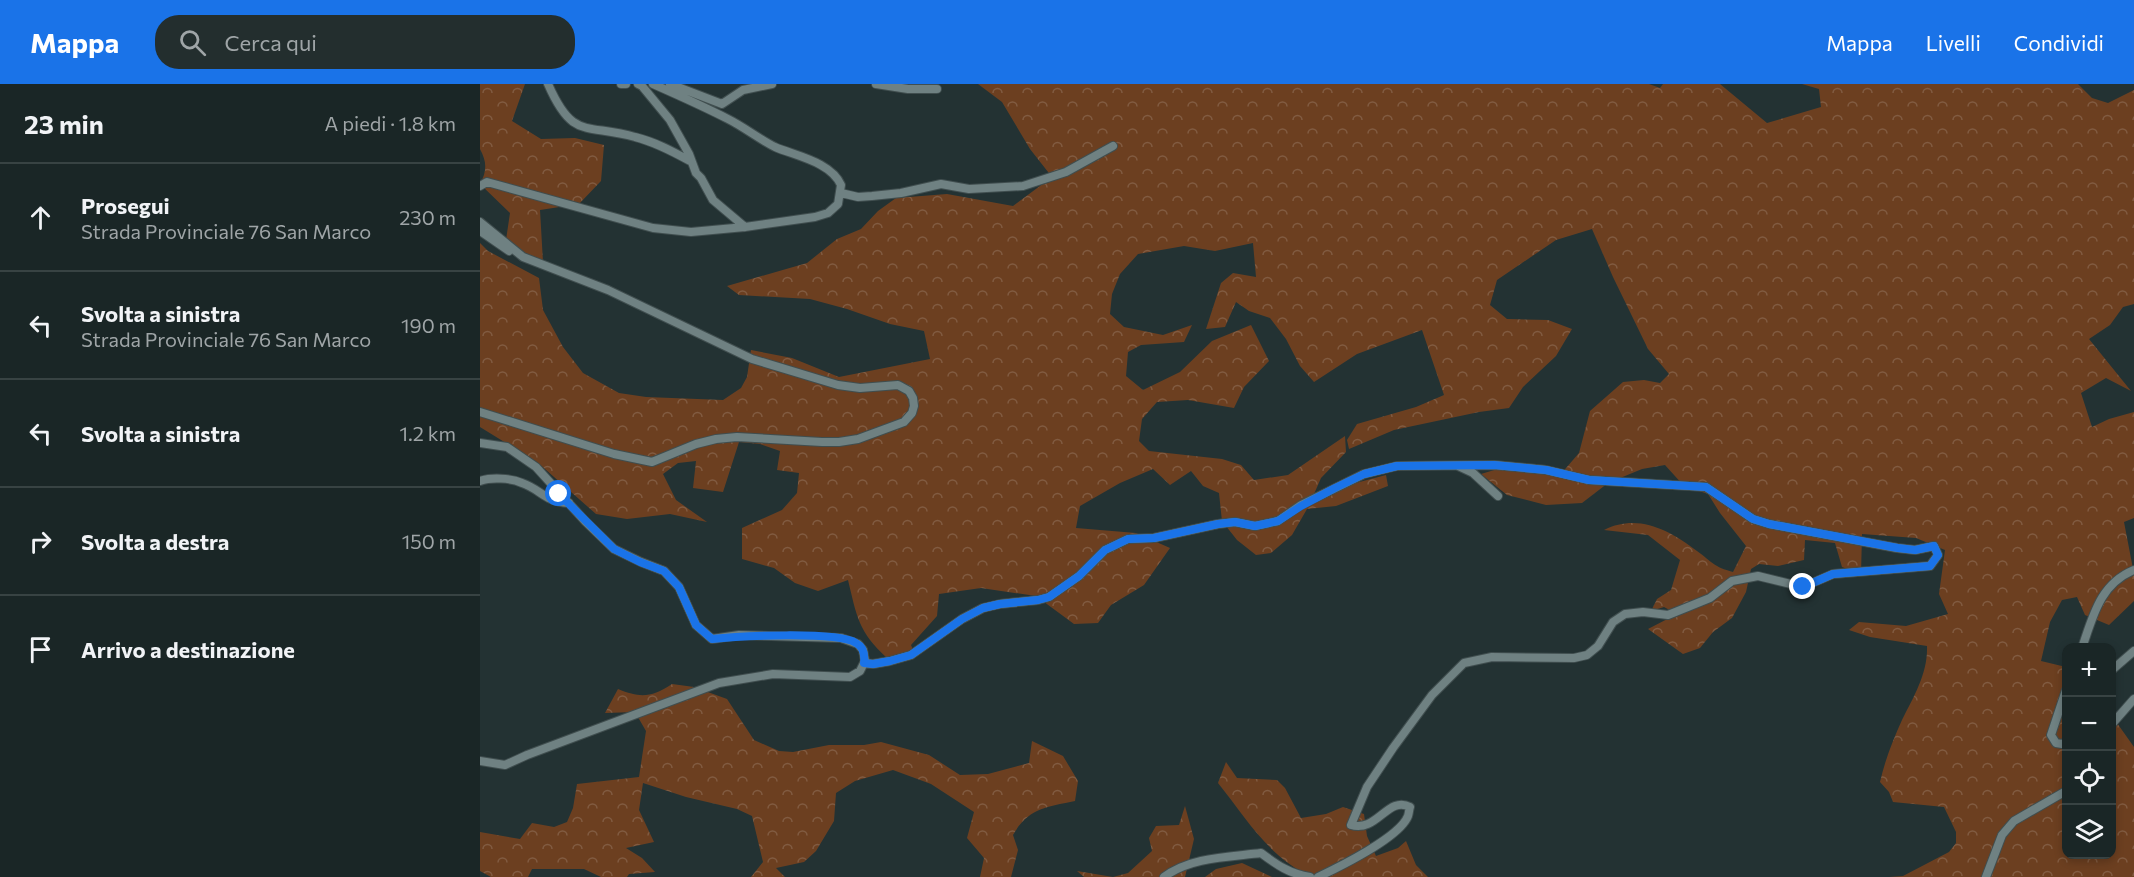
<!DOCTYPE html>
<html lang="it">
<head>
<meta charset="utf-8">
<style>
  :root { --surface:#1a2626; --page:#232e2e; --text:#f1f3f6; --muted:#9fa5a7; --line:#384343; --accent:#1a73e8 }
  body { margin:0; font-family:Commissioner,sans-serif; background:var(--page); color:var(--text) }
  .controls { position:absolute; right:18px; bottom:18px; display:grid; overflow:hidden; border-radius:12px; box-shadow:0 3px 9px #0003 }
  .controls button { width:54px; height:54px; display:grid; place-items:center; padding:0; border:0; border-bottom:2px solid var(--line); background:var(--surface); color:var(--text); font:30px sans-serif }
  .stop { position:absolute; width:18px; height:18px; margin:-14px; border:4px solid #1a73e8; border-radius:50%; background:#fff }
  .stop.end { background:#1a73e8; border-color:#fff; box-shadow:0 2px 6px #0008 }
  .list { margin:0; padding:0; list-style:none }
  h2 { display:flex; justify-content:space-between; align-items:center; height:78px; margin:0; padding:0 24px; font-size:26px }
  h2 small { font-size:20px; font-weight:400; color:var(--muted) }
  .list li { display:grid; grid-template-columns:39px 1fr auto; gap:18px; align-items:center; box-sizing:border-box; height:108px; padding:0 24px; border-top:2px solid var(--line) }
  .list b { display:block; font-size:22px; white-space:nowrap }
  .list p { margin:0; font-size:20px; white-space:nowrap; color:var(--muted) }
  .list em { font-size:20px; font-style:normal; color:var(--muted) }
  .icon { flex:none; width:33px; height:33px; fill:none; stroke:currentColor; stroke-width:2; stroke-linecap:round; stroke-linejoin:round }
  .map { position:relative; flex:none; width:1654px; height:793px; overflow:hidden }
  header { display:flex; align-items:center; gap:36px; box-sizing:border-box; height:84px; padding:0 30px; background:var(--accent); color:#fff }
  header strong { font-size:28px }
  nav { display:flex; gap:33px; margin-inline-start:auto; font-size:21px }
  .search { width:420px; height:54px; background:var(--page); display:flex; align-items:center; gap:15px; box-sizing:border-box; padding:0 21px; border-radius:24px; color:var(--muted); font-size:22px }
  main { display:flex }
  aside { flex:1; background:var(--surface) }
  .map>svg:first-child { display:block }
</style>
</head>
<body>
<header>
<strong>Mappa</strong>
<div class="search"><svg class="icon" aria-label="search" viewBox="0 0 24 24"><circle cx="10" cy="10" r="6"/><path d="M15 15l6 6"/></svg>Cerca qui</div>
<nav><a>Mappa</a><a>Livelli</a><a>Condividi</a></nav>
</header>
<main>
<aside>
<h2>23 min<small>A piedi · 1.8 km</small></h2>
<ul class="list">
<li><svg class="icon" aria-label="ahead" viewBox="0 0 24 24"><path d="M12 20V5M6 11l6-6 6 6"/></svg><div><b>Prosegui</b><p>Strada Provinciale 76 San Marco</p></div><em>230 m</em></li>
<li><svg class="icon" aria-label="left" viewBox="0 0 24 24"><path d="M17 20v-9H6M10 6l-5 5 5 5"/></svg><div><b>Svolta a sinistra</b><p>Strada Provinciale 76 San Marco</p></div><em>190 m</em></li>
<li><svg class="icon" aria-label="left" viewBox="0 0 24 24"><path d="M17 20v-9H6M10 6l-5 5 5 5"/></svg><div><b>Svolta a sinistra</b></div><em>1.2 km</em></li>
<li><svg class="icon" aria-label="right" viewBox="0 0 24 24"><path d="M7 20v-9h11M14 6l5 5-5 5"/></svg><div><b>Svolta a destra</b></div><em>150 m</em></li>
<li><svg class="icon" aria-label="arrive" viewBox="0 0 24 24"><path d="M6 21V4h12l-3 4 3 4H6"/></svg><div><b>Arrivo a destinazione</b></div></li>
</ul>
</aside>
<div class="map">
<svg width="1654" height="793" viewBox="0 0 1654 793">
  <defs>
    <pattern id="forest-crowns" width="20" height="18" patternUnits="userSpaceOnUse" patternTransform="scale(1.5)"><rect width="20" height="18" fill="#6c3f20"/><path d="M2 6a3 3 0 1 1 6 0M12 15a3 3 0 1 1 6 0" fill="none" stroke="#815b41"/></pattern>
  </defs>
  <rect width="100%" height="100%" fill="#233233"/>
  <path fill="url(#forest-crowns)" d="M0,0H45L32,37L61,55L95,54L124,61L121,97L99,120L60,126L63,178L47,171L26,156L30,129L0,100C7,87 7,78 0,65Z
    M498,0H1169L1180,4L1183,0H1240L1287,39L1341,23L1339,5L1322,0H1598L1612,14L1628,19L1654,6V220L1643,223L1630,241L1609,255L1651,307L1626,294L1601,309L1612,343L1629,335L1654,328V434L1644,438L1654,490V517L1629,541L1605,531L1597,513L1582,516L1570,538L1561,577L1586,583V770H1632V632L1654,663V793H1409L1423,792L1469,768L1476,759V748L1464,723L1413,718L1409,708L1400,698C1405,676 1413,656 1422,636C1434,612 1448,589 1447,562L1390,553L1369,546L1379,538L1426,542L1468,530L1459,510L1465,466L1436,454L1382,450L1381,490L1362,483L1355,459L1325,456L1324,476L1298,482L1279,480L1271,485L1266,508L1252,534L1233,548L1220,564L1203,570L1168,545L1197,530L1184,523L1171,527L1177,515L1191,506L1200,476L1168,451L1124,446C1158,429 1189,446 1217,467C1232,478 1234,483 1253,488L1266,462L1240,429L1228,410L1204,402L1185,381L1162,385L1128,399L1102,419L1066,421L1027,411L1001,390L1021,384L1060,390L1080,391L1099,369L1110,327L1143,298L1164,296L1180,299L1189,290L1168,265L1133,193L1112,145L1076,156L1017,196L1010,221L1027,235L1068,236L1092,245L1076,272L1043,303L1029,324L999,328L914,346L869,365L867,356L877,340L936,323L964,311L942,246L877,270L834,298L820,282L806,255L790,234L769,227L756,218L745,243L726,245L741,199L753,189L776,193L773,159L735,167L704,162L658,170L640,190L632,210L630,230L644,243L683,251L712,241L704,258L661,261L648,268L646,292L663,306L700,288L732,257L771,241L789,277L764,303L754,324L708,316L677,318L662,335L659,357L669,367L742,375L761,381L774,396L808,391L865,352L866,368L841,394L834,410L906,391L908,402L856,422L827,425L812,451L791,469L776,471L757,456L742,437L739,409L723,402L711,387L690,401L673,385L640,399L600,422L596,444L656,449L690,464L664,501L631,521L618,539L594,540L556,512L501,504L459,510L457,532L431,561L433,566L407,574C378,547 377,533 368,496L338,507L315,499L294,484L262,475V444L302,426L317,409L319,389L297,386L300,367L280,360L259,358L243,408L213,404L216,377L198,379L183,390L196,416L227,438L190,430L147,435L116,430L57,378L0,343V159L8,167L59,194L63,226L83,263L103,289L139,309L166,313L243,316L261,304L267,293L271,266L312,274L359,293L450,275L444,247L410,240L367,225L330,215L259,211L247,202L327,179L357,155L381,145L398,127L416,114L467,110L533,122L572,93L550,65L522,18Z
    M192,600L214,603L247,615L274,656L299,667L313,668L349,661H384L401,658L449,671L480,691L508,690L549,679L552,657L583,672L598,697L595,717C567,723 548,724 533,751L538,766L531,793H500L504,774L487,754L494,728L451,700L413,686L375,697L356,709L354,737L336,767L324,778L296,784L305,793H271L283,778L272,732L257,725L206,713L163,699L159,726L174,758L146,764L162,774L175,788L149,790L147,793H121L104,785H52L48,793H11L0,787V748L40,755L52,739L74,743L87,738L93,724L97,700L159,693L166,647L155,628L125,629L138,605C160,614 171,614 192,600Z
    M746,678L757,694L797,696L805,704L821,734L846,730L863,723L884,730L887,752L896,772L918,764L926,757L936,781L948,793H832C788,773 767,735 738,699Z
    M705,722L714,755L705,793H604L597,787L633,793L648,789L672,767L669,754L676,742L699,741Z
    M762,779L792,793H725L736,785Z"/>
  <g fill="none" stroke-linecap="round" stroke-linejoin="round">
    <defs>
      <path id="minor" d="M68,0C93,57 106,39 155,53C175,58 192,67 210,77
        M141,0H146
        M158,0L162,2L190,36L209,70L216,89L221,94L233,116L265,143
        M190,0L242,20L263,6L292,0
        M396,0L428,5H457
        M0,102L7,98L173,144L211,148L265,143L335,133L348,129L358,120L361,101C351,78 316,72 295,63C279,55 264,43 248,35C223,22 198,11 173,0
        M361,109L378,113L392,112L421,109L461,100L489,105L543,102L586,88L633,62
        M0,138L43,173L128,206L272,275L358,301L380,304L418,301L429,307L433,314L434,322L432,329L424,338L378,355L359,358H342L257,353L236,355L216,360L172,378L134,370L0,328
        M0,147L29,167
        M0,359L27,363L56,383L105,437L134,465L161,478L184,487L199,503L216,541L232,555L259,551L361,554L378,560L383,566L385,577L380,587L370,593L293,590L239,599L47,671L25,681L0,677
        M978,382L993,389L1018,412
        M0,397C11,393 31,394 42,399C62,406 63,417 89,419
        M1602,564C1613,532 1620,500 1654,486
        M384,579L393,580L410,577L431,571L482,535L503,524L520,520L558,516L569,513L599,492L625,466L648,455L674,454L738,440L755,438L775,442L798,437L821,421L884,390L917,382L1014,381L1066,386L1109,396L1226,403L1273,435L1289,440L1417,464L1435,466L1454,462L1458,471L1450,482L1353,490L1323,503L1278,492L1252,497L1230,514L1188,531L1163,528L1145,530L1133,538L1118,562L1107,571L1094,574L1012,573L984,579L952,611L913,664L887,703L871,741C897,749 908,711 930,723C929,726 929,729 928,732C920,753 859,783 838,793
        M1632,586L1654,567
        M1586,606L1571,651L1576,659L1582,660L1586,658
        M1632,640L1654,615
        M684,793C710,773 749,773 781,769C797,781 810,790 830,793
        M1506,793L1522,751L1534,737L1586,707"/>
    </defs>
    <use href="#minor" stroke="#404e4f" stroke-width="10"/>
    <use href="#minor" stroke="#6f8182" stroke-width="8"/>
  </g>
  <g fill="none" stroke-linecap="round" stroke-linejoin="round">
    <path stroke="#1a73e8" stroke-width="8" d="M79,410L134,465L160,478L184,487L199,503L216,541L232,555C257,552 358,547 376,559C384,563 385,571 384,579L393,580L410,577L431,571L482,535L503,524L520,520L558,516L569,513L599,492L625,466L648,455L674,454L738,440L755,438L775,442L798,437L821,422L855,404L884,390L917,382L1014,381L1066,386L1109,396L1226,403L1273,435L1289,440L1418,464L1435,466L1454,462L1458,471L1450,482L1353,490L1323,503"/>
  </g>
</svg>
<div class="controls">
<button>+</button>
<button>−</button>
<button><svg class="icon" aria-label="locate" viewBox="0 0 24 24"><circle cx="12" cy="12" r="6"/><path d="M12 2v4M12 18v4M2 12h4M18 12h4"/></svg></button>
<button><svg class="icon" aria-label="layers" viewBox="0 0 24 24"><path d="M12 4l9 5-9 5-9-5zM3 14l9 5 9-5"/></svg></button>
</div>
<div class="stop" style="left:79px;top:410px"></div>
<div class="stop end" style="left:1323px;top:503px"></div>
</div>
</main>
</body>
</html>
